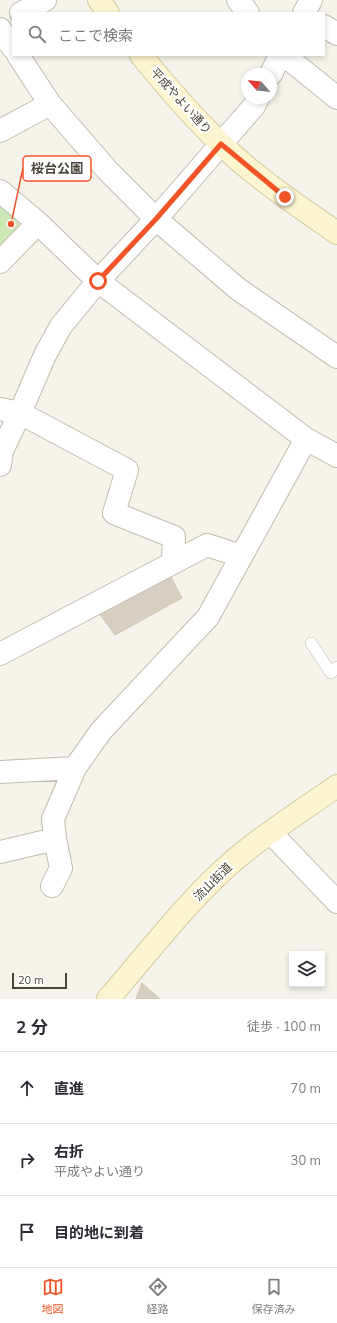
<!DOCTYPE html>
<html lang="ja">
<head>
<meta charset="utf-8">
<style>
  :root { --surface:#fff; --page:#f7f7f7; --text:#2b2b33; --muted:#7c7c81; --line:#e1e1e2; --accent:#f25427 }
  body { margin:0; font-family:Mulish,"Noto Sans JP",sans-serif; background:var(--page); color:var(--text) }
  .controls { position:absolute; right:12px; bottom:12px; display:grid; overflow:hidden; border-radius:0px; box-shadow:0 2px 6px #0003 }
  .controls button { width:36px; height:36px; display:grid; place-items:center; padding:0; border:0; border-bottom:1px solid var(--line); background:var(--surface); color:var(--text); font:20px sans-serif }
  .compass { position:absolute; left:241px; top:68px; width:36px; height:36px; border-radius:50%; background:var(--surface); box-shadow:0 2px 6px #0003; rotate:298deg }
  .scale { position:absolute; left:12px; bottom:10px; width:55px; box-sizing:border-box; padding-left:4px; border:2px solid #4a453a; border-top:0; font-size:11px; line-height:14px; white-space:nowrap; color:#4a453a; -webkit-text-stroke:3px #fff; paint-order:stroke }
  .stop { position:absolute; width:12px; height:12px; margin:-9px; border:3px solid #f25427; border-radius:50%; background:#fff }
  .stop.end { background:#f25427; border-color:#fff; box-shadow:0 1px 4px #0008 }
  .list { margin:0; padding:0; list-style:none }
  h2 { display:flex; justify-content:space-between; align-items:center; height:52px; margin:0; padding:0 16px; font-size:17px }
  h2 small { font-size:13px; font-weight:400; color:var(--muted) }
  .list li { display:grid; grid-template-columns:26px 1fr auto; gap:12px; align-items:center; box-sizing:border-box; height:72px; padding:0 16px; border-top:1px solid var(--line) }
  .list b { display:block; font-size:15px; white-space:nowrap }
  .list p { margin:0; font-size:13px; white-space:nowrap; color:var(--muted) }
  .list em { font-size:13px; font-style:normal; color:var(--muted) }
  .icon { flex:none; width:22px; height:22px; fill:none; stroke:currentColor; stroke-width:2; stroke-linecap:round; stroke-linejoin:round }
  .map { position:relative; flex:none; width:337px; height:999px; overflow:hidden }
  .search { position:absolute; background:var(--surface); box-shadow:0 2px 6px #0003; left:12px; right:12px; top:12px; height:44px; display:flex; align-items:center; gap:10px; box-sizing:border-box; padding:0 14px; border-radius:0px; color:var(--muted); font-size:15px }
  .sheet { height:268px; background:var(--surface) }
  nav { display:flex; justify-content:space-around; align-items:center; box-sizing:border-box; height:56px; border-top:1px solid var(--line); background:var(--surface); font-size:11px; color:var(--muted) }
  nav a { display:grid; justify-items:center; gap:2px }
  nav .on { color:var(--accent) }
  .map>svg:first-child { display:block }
</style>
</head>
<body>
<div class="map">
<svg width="337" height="999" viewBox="0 0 337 999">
  <rect width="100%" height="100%" fill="#f5f3ec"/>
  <path fill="#cee7b7" d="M0,202L21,220L22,229L0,253Z"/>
  <path fill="#d7d0c2" stroke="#d1c8b5" d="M169,573L182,598L115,635L99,613Z
    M142,983L160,999H136Z"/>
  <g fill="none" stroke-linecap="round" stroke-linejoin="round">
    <defs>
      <path id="lane" d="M311,643L331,673L337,667"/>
      <path id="street" d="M238,0L248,13
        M21,13L45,0
        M304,13L311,0
        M324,26L337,34
        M0,29L13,48
        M18,55L50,104L108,171L156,219L238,289L337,357
        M284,55L337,98
        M271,74L280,55
        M0,131L50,104
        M0,191L38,223L98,281L306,439L337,456
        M0,262L38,223
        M0,409L20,413L127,470L114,513L174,537L173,563
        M0,465L2,451L20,413L45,355L61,326L98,281L156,219L221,144L254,106L258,98
        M0,654L207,545L241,556
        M0,772L75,768
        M271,833L337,902
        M0,852L55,839
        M52,886L61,868L55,839L53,819L75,768L101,731L208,617L306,439"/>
      <path id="secondary" d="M99,0L108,13
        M141,55C166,86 192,116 221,144C256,178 297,205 337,233
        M108,999C150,951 189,898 238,857C269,831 304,809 337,786"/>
    </defs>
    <use href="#lane" stroke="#c1bcaf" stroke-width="12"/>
    <use href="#street" stroke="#c1bcaf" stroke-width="24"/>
    <use href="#secondary" stroke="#d3c99d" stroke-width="24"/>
    <use href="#lane" stroke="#fff" stroke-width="11"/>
    <use href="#street" stroke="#fff" stroke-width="22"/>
    <use href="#secondary" stroke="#fdf5cf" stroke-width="22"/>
  </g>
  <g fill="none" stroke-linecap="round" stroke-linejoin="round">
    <path stroke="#f25427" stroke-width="5" d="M98,281L156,219L221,144L285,197"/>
  </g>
  <g text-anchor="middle" stroke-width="4" stroke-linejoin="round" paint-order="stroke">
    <g font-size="12" fill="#4a453a" stroke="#fff">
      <text transform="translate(181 101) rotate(48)" y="4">平成やよい通り</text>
      <text transform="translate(213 882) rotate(-45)" y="4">流山街道</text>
    </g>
  </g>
  <path fill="none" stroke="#f25427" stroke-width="1.5" d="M11 224L23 168"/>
  <circle fill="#f25427" stroke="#fff" stroke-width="1.5" cx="11" cy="224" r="4"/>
  <rect fill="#fff" stroke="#f25427" stroke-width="1.5" x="23" y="156" width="68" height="25" rx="4"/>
  <g font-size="13" text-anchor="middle" font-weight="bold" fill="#4a453a">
    <text x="57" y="173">桜台公園</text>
  </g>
</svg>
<div class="controls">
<button><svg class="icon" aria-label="layers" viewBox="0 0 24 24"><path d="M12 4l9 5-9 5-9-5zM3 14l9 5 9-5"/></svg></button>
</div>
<svg class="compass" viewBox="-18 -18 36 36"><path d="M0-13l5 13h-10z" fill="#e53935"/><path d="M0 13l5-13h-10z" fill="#7c7c81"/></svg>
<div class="scale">20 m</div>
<div class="stop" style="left:98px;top:281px"></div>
<div class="stop end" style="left:285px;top:197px"></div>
<div class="search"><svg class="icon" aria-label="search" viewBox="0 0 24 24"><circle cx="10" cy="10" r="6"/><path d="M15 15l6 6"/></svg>ここで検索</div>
</div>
<section class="sheet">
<h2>2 分<small>徒歩 · 100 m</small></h2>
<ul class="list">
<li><svg class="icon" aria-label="ahead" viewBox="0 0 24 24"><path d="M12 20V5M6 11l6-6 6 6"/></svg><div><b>直進</b></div><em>70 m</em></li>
<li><svg class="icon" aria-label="right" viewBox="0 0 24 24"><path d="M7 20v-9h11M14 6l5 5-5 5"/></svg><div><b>右折</b><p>平成やよい通り</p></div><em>30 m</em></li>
<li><svg class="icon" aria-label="arrive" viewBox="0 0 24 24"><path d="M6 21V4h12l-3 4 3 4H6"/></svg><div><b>目的地に到着</b></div></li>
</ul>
</section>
<nav>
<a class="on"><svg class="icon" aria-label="map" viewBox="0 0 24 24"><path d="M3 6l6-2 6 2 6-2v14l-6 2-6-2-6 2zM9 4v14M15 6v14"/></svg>地図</a>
<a><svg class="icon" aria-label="directions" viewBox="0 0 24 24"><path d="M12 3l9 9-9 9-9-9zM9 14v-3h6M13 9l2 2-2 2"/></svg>経路</a>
<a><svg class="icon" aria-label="saved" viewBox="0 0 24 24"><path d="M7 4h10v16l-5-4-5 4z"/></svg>保存済み</a>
</nav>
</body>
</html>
